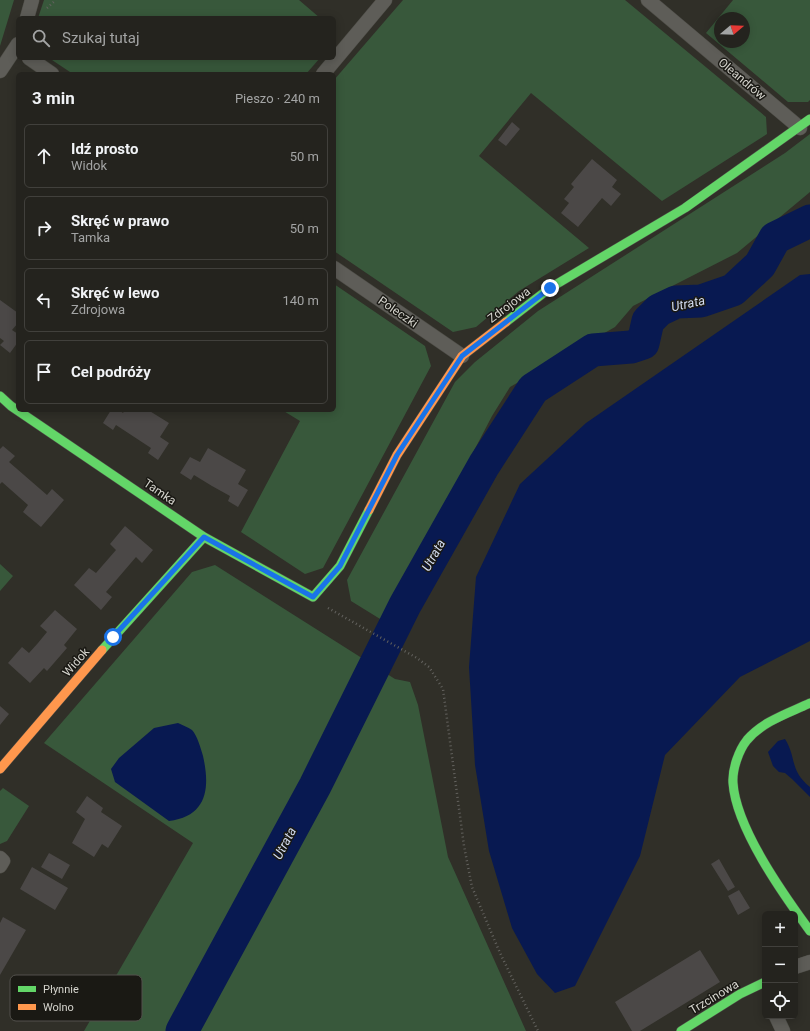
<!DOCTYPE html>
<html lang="pl">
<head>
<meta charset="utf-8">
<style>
  :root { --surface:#24231e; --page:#302f2b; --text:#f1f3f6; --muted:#a3a4a4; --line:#41403c }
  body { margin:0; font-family:Roboto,sans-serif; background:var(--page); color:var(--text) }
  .controls { position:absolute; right:12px; bottom:12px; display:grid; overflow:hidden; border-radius:6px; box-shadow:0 2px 10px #0003 }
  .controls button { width:36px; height:36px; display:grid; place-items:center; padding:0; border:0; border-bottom:1px solid var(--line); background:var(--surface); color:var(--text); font:20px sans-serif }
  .compass { position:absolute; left:714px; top:12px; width:36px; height:36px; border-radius:50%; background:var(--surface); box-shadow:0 2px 10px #0003; rotate:71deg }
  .stop { position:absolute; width:12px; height:12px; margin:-9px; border:3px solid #1a73e8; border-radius:50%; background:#fff }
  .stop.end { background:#1a73e8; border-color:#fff; box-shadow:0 1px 4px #0008 }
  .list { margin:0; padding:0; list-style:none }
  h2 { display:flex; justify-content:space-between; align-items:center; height:52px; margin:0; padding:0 16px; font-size:17px }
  h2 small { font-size:13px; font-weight:400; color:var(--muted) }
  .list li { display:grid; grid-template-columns:26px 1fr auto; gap:12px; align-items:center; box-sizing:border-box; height:64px; margin:0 8px 8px; padding:0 8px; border:1px solid var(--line); border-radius:6px }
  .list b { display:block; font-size:15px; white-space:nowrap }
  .list p { margin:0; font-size:13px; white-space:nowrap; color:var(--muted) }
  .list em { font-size:13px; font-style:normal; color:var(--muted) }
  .icon { flex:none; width:22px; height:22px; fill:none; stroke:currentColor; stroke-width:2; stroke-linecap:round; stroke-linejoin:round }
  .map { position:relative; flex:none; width:810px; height:1031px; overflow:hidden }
  .search { position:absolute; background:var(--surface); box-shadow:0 2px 10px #0003; left:16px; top:16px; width:320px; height:44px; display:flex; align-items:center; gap:10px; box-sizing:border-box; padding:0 14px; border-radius:6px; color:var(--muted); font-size:15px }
  .panel { position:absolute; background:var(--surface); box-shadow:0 2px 10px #0003; left:16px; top:72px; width:320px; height:340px; border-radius:6px }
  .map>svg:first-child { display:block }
</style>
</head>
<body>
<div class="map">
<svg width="810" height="1031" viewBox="0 0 810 1031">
  <rect width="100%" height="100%" fill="#302f28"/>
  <path fill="#38583b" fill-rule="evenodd" d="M0,0H14L0,46Z
    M44,0H299L320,18H38Z
    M403,0H625L766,117L767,134L662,201L531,93L479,156L589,248L519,291L476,327L453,332L334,251V80Z
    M733,0H810V100L808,102H788L706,33ZM720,18H744V42H720Z
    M49,58H320L306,74H73Z
    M810,134V192L737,253L633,306L615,327L510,387L492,416L385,622L351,601L347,580L455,382L475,362L538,311L785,153Z
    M334,284L425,346L431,366L323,568L305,574L241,532L300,421L282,410H334Z
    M0,564L13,576L0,591Z
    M215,565L395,679L410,682L418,705L448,857L526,1031H84L193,843L44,743L192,572Z
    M3,788L29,806L7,841L0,844V791Z"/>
  <path fill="#081951" d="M810,274V641L740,677L665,755L640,856L575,986L555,993L537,974L512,928L489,851L475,765L469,667L476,577L520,484L586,423L800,275Z
    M178,723C182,725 188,727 192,730C197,735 201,749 203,756C210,787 208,816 169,821L115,782L111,769L119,758L154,728Z
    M785,739C797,758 789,770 810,787V797L792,779L785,773L779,772L773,766L768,752L778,741Z"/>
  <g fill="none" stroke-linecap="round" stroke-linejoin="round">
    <path stroke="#081951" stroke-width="33" d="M182,1031L315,786L405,605L484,465L533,389L593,350L631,347L643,343L648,321L659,310L676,302L701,301L733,290L760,265L775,238L810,221"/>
  </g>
  <path fill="#4b4847" d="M512,122L520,129L506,146L498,140Z
    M592,159L617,180L612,187L621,194L611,206L602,198L578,227L561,213L569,203L564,199L574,187L571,184Z
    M0,300L18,313V323L12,330L18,334V342L10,353L0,345L4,341L0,338Z
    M111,410H119L123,413L125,410H148L169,423L160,437L169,443L158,460L148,453L151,448L116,425L113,430L103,423Z
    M3,446L15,456L9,462L47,495L52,489L64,500L41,527L23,512L28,505L2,482L0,484V449Z
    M208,448L246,470L238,484L248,490L238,507L228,501L230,496L212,486L194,475L191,480L180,473L190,457L200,462Z
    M125,526L153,550L142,563L136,557L106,592L112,597L101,610L74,585L89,568L96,573L116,550L110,544Z
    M55,610L77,629L64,645L67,648L47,671L44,668L30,683L8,663L22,647L29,653L38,643L47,632L40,626Z
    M0,706L9,714L0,725Z
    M87,796L103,808L101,812L122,826L108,848L102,844L94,857L72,843L85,819L76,812Z
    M49,853L70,865L62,879L41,867Z
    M719,859L735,887L728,891L711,864Z
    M32,867L68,888L55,910L20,889Z
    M739,890L750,908L738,915L728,896Z
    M3,917L26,930L0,975V923Z
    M700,950L720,982L640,1031H632L615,1002Z"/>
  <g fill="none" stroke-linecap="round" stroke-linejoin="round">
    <defs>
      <path id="street" d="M648,0L800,128
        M27,18L32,0
        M29,58L52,74
        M0,71L18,44
        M323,74L385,0
        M334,268L462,356
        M0,858L3,861L0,866
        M795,967L810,962
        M776,1016L783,1031"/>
      <path id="fast" d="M506,322L550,288L685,208L810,119
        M0,396L11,406L204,537L313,597L340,566L369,510
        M102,650L204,537
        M810,703C789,713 763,721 747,740C739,750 732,769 733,783C736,828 783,894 810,931
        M681,1031L740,994L765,982"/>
      <path id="slow" d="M369,510L397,455L462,356L506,322
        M0,769L102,650"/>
    </defs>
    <use href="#street" stroke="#4d4c46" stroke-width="15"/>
    <use href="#fast" stroke="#4d4c46" stroke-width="10"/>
    <use href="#slow" stroke="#4d4c46" stroke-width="10"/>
    <path stroke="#63625e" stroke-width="2.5" stroke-dasharray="1 3" stroke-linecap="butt" d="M47,8L56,0
      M328,608L417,658L429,667L443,689L464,846L472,887L500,953L538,1031"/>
    <use href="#street" stroke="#5e5d58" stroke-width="14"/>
    <use href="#fast" stroke="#63d668" stroke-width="9"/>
    <use href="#slow" stroke="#ff974d" stroke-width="9"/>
  </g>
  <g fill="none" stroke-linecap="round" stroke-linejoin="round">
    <path stroke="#1a73e8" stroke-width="5" d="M113,637L204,537L313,597L340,566L397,455L462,356L550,288"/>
  </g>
  <g text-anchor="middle" stroke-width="3" stroke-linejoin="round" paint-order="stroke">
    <g font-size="12" fill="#d5d4cd" stroke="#1a1914">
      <text transform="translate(742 79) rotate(40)" y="4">Oleandrów</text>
      <text transform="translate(509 305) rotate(-37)" y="4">Zdrojowa</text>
      <text transform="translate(398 312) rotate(35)" y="4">Poleczki</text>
      <text transform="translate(160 492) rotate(34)" y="4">Tamka</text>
      <text transform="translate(76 662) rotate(-49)" y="4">Widok</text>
      <text transform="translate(714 997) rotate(-31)" y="4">Trzcinowa</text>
    </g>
    <g font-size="13" font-style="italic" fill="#d4ddf1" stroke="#1a1914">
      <text transform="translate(688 303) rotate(-12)" y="5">Utrata</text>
      <text transform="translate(433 555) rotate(-61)" y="5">Utrata</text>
      <text transform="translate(284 843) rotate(-62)" y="5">Utrata</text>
    </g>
  </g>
  <rect x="10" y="975" width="132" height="46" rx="6" fill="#1a1914" stroke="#52514c" stroke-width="1"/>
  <rect x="18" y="986" width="18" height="6" fill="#63d668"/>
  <rect x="18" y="1004" width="18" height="6" fill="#ff974d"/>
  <g font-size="11" fill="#d5d4cd">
    <text x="43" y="993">Płynnie</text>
    <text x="43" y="1011">Wolno</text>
  </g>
</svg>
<div class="controls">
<button>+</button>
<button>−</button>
<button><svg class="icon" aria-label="locate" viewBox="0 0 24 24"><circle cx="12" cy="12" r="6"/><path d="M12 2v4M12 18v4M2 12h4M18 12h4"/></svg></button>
</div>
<svg class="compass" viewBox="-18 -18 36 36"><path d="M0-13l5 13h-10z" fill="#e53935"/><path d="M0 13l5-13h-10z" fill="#a3a4a4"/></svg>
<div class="stop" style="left:113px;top:637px"></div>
<div class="stop end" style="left:550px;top:288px"></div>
<div class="search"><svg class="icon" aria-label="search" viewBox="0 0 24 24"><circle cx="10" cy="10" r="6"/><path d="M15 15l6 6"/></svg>Szukaj tutaj</div>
<section class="panel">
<h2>3 min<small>Pieszo · 240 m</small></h2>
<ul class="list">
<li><svg class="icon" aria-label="ahead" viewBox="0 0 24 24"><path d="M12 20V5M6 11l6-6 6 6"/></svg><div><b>Idź prosto</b><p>Widok</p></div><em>50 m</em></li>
<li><svg class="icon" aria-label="right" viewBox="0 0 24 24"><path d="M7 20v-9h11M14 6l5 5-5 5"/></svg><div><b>Skręć w prawo</b><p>Tamka</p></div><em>50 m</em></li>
<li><svg class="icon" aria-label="left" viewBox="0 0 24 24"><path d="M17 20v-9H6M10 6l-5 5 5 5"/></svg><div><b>Skręć w lewo</b><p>Zdrojowa</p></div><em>140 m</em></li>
<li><svg class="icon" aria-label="arrive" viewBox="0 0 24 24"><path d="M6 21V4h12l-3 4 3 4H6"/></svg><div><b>Cel podróży</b></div></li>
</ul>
</section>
</div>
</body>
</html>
